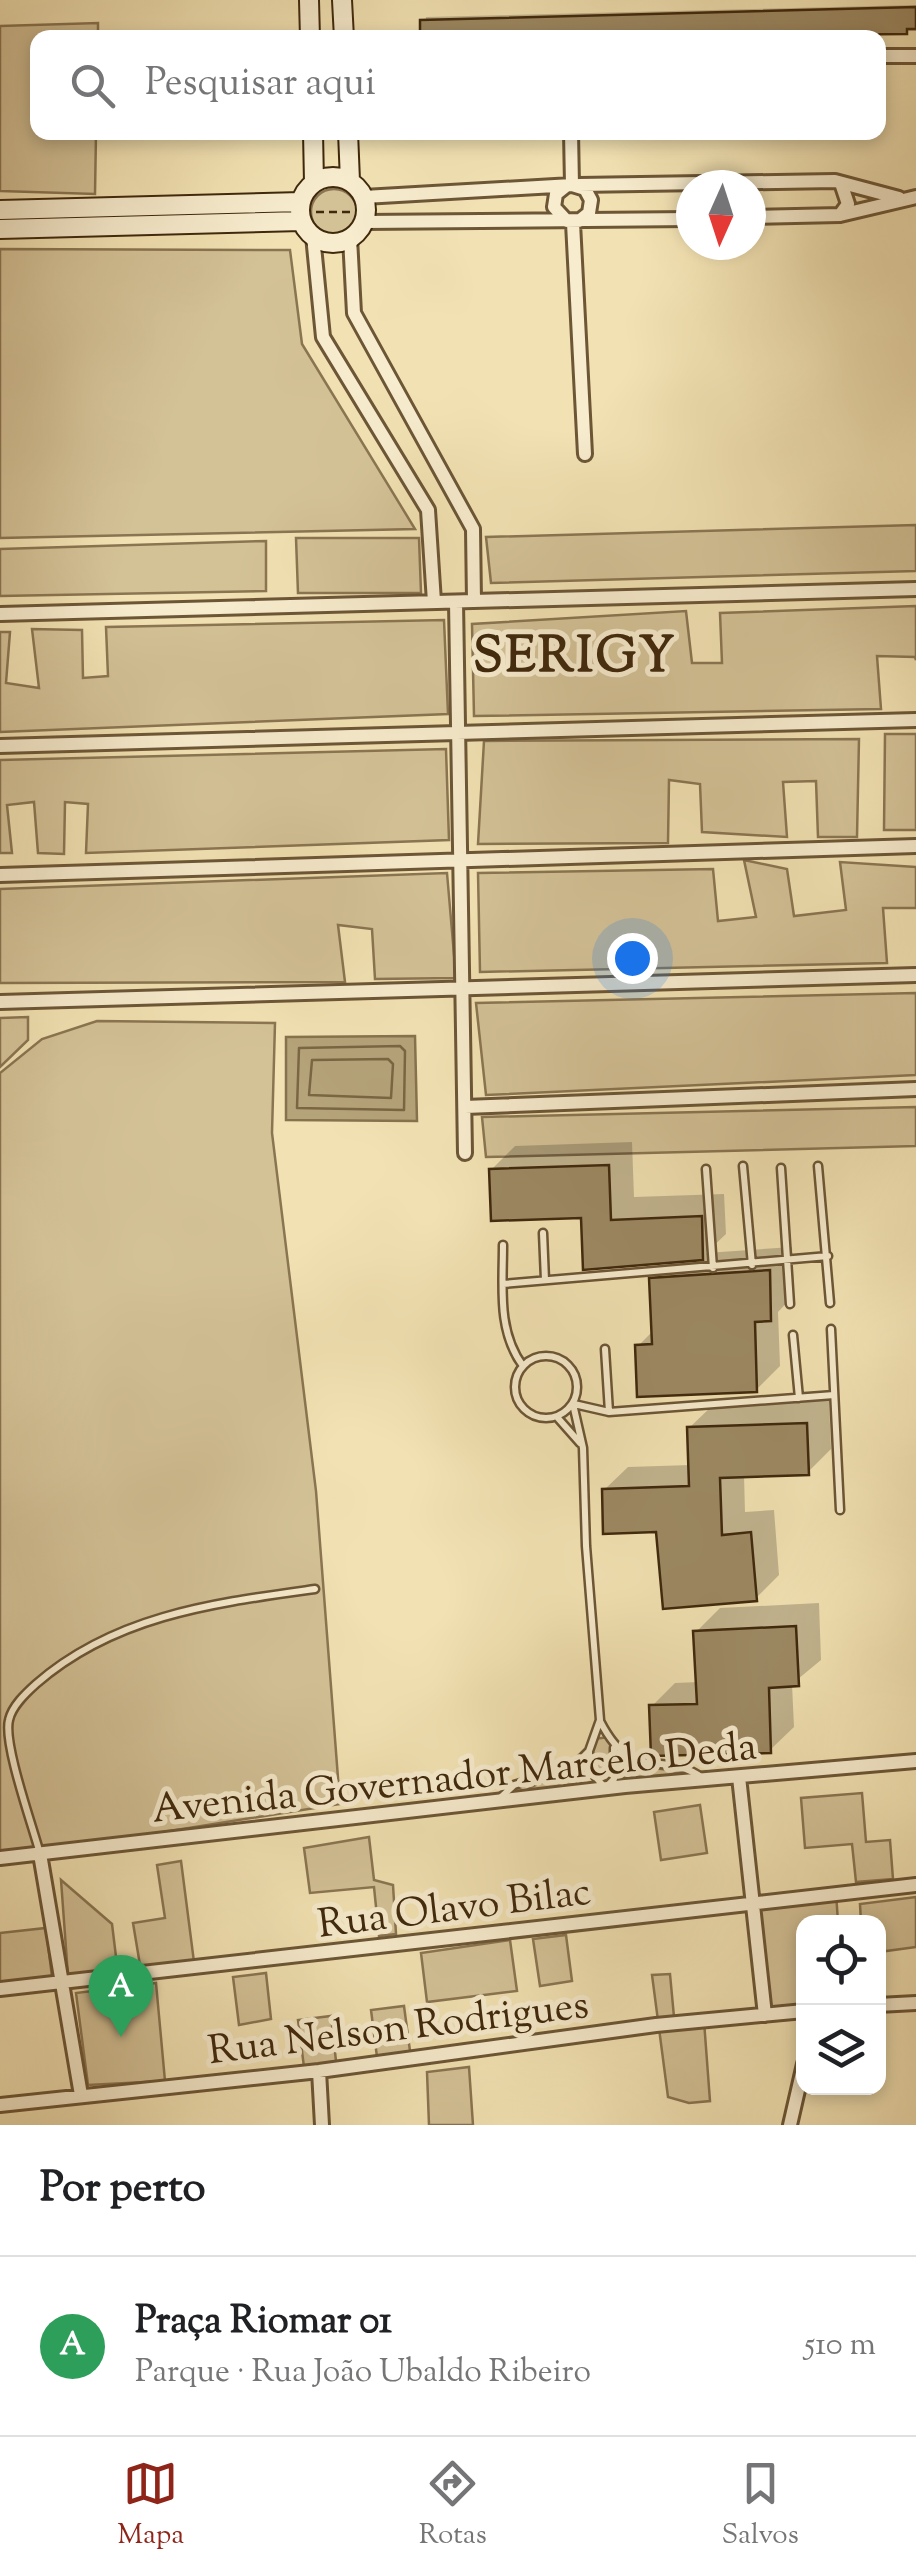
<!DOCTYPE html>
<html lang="pt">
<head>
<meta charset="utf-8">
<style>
  :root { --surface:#fff; --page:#f6f6f6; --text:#202124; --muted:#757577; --line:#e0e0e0; --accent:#8f2418 }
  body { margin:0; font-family:"Sorts Mill Goudy",serif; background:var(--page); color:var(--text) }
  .controls { position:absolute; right:30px; bottom:30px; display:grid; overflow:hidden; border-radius:20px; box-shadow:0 5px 15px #0003 }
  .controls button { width:90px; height:90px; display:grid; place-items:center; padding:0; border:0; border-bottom:2px solid var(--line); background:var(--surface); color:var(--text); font:50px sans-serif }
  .compass { position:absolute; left:676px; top:170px; width:90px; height:90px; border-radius:50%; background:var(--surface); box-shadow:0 5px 15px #0003; rotate:183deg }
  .you { position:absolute; left:632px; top:958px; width:35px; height:35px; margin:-25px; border:8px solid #fff; border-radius:50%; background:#1a73e8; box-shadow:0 0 0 15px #1a73e833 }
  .badge { display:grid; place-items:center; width:65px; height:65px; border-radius:50%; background:var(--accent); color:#fff; font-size:32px; font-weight:700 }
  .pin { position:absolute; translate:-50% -82px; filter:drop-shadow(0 2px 5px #0008) }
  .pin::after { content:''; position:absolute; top:52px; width:35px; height:30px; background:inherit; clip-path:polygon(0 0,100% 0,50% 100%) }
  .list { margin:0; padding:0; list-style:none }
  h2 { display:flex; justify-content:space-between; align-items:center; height:130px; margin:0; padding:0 40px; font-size:42px }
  h2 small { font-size:32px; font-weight:400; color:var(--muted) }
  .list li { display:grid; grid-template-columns:65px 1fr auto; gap:30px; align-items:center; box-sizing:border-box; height:180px; padding:0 40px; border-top:2px solid var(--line) }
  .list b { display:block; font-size:38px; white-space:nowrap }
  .list p { margin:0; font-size:32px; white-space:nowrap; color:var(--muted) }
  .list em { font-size:32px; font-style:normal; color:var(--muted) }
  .icon { flex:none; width:55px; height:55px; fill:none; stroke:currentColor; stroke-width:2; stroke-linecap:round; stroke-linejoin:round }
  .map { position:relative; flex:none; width:916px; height:2125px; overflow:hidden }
  .search { position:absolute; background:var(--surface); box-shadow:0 5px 15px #0003; left:30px; right:30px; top:30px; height:110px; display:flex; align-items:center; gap:25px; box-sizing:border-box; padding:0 35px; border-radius:20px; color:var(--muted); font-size:38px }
  .sheet { height:310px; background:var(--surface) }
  nav { display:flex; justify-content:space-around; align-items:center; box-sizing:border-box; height:140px; border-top:2px solid var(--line); background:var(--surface); font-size:28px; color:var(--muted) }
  nav a { display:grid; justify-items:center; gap:5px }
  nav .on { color:var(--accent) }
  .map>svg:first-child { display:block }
</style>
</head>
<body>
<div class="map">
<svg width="916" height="2125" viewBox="0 0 916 2125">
  <rect width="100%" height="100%" fill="#f2e2b3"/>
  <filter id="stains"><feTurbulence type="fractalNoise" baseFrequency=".002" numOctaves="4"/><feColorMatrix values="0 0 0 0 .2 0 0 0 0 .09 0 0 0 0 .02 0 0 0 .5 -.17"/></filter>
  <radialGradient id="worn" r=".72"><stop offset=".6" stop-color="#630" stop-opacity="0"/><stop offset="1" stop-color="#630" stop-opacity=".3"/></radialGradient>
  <path fill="#d4c297" stroke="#8a7552" stroke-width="2.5" d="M98,23V37L38,38V132L96,133L95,194L0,191V26Z
    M311 212a23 23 0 1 1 46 0a23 23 0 1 1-46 0Z
    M290,207L291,217L0,224V216Z
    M0,249L290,250L302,344L415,529L0,538Z
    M916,525V571L491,583L486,537Z
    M296,538H419L421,593H298Z
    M266,541V591L0,596V549Z
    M916,606V660L915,657L877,656L881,709L474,716L472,624L686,611L692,663H722L720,613Z
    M444,620L448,714L0,732V632H10L6,683L39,688L32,629L82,630L83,678L108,676L106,627Z
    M885,734H916V830H884Z
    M859,739L857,837H818L816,781L783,782L787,837L702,832L700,784L669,780L668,843L478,844L484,741Z
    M446,749L449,840L86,853L88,804L65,802L64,854L38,853L34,802L7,805L12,853H0V760Z
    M744,860L787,869L794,916L846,910L840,862L916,867V908H883L887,963L480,972L478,873L713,869L718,921L756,917Z
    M447,873L456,978L375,979L372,929L338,925L345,982L0,983V889Z
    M916,993V1075L486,1095L476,1003Z
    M28,1017V1040L0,1067V1018Z
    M97,1021L275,1023L272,1133L316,1491L340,1804L0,1858V1073L42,1039Z
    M916,1107V1146L486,1157L482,1117Z
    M609,1737C620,1755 620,1773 605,1788C591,1771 585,1761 594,1739Z
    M622,1761C641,1770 675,1767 688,1777L625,1786Z
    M584,1765L586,1790L523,1794C536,1779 566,1778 584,1765Z
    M862,1793L866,1842L890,1840L893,1879L856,1882L852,1844L805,1848L801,1798Z
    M700,1805L707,1853L661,1860L654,1812Z
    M369,1837L374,1880L393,1885L396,1934L379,1936L374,1887L310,1893L304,1848Z
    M181,1861L194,1962L141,1971L133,1923L165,1918L157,1865Z
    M61,1880L112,1924L118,1973L68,1976Z
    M836,1893L838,1922H804L803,2011L765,2015L754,1901Z
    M916,1897V1947L879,1952L878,1922H861L860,1904Z
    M46,1928L52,1977L0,1983V1933Z
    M566,1935L572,1981L540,1986L533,1939Z
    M510,1940L517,1991L427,2002L421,1953Z
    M266,1973L271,2019L239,2025L233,1977Z
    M670,1974L674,2017L660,2023L704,2021L710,2101L689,2103L668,2097L652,1975Z
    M156,1983L165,2081L88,2085L76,1993Z
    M404,2006L410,2051L377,2057L371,2010Z
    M331,2016L336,2061L304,2067L298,2020Z
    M469,2067L473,2125H429L427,2072Z"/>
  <path fill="#b5a37a" stroke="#86724e" stroke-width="2.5" d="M415,1036L417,1121L286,1120V1037Z"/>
  <path fill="#0003" d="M916,5V31L423,38L426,17Z
    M632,1142L634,1197L724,1194L726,1234L706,1253L792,1247L794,1295L778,1312L780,1366L756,1390L638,1346L654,1330L652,1279L671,1260L491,1170L515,1146Z
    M829,1400L831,1449L808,1472L744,1474L745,1512L774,1510L779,1575L755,1599L604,1490L628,1467L690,1465L689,1428L713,1405Z
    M819,1603L821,1660L792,1684L794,1727L770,1750L652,1706L675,1683L699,1682L696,1632L720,1608Z"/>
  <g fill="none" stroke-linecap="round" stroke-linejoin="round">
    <path stroke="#7a6643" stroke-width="2.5" d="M400,1046L405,1051L404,1110L297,1108L299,1048Z
      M388,1059L393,1064L391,1098L309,1095L312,1060Z"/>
  </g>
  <path fill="#9c8963" stroke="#3f280c" stroke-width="2.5" d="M916,7V29H907V34L420,38V20Z
    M609,1165L611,1220L702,1216L703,1260L583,1270L581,1218L491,1221L489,1169Z
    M770,1270L771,1321L755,1322L757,1392L637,1397L635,1345L652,1344L649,1278Z
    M807,1423L809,1475L720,1478L722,1535L751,1532L757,1601L663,1609L656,1532L603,1534L602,1489L689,1486L687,1427Z
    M796,1626L799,1686L769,1688L771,1753L651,1756L649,1705L697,1704L693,1631Z"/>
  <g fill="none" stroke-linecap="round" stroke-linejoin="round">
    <defs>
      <path id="lane" d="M743,1166L752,1265
        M818,1166L830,1303
        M781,1168L790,1304
        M706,1169L713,1268
        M543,1233L545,1280
        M503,1245C503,1287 497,1331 523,1366
        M503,1284L828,1256
        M831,1329L840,1510
        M793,1335L799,1398
        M605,1349L609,1412
        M515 1387a31 31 0 1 1 62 0a31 31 0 1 1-62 0Z
        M574,1404L609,1412L834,1395
        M557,1417L580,1443
        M600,1721C634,1787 661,1747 704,1779
        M589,1752V1769L605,1788L614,1779V1748
        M498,1800L514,1785L573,1767L589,1751L600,1720L586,1546L583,1448L573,1404
        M40,1854C33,1827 3,1744 9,1720C12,1706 26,1693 36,1684C115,1615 215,1603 315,1589"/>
      <path id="street" d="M878,56H916
        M571,132L572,185
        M579,185L835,181L899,198
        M566,186L556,194L554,207L567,221
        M364,197L572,185L585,189L591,200L589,213L579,221
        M840,215L848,204L841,183
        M751,217L840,215L916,197
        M364,222L691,219
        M573,223L585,454
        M313,236L323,337L428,510L434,602
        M350,238L354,313L473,529L474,601
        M456,602L465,1153
        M0,614L916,589
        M0,746L916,720
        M0,875L916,846
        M0,1002L916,975
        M465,1107L916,1089
        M739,1777L765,2015
        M40,1854L81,2095
        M0,1858L625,1786L916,1761
        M0,1989L916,1885
        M878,2005L916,2003
        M319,2071L322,2125
        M0,2105L319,2071L656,2025L804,2011
        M790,2125L804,2064"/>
      <path id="secondary" d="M309,0L310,38
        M342,0L344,38
        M313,132L314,183
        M348,132L350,181
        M300 210a33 33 0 1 1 66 0a33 33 0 1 1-66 0Z
        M0,210L301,202
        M0,229L301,221"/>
    </defs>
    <use href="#lane" stroke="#6c5636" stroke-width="11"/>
    <use href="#street" stroke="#6c5636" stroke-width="18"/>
    <use href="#secondary" stroke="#3f280c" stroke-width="22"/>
    <path stroke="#3f280c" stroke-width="2.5" stroke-dasharray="8 5" stroke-linecap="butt" d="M316,212H353"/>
    <use href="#lane" stroke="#f7ecce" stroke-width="6"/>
    <use href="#street" stroke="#f7ecce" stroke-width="12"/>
    <use href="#secondary" stroke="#f7ecce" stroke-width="18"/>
  </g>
  <g text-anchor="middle" stroke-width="10" stroke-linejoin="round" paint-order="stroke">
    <g font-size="40" fill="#3f280c" stroke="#f7ecce">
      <text transform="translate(454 1776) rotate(-6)" y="14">Avenida Governador Marcelo Deda</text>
      <text transform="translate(454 1906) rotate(-7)" y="14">Rua Olavo Bilac</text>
      <text transform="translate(398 2026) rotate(-7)" y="14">Rua Nelson Rodrigues</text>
    </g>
    <g font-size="50" font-weight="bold" letter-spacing="2.5" fill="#3f280c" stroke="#f7ecce">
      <text x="575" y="671">SERIGY</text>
    </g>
  </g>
  <rect width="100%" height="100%" filter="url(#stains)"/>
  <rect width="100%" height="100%" fill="url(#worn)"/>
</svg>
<div class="controls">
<button><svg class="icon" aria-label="locate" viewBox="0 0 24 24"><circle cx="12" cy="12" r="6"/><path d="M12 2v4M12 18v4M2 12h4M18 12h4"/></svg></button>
<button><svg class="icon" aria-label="layers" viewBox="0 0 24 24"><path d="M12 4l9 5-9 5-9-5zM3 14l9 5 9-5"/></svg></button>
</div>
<svg class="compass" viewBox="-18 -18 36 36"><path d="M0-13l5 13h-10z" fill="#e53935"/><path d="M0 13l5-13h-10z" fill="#757577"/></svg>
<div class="you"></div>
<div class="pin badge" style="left:121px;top:2037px;background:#2e9e5b">A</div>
<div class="search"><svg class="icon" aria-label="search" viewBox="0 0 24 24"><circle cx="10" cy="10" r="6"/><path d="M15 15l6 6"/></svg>Pesquisar aqui</div>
</div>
<section class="sheet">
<h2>Por perto<small></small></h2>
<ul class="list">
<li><span class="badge" style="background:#2e9e5b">A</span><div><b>Praça Riomar 01</b><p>Parque · Rua João Ubaldo Ribeiro</p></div><em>510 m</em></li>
</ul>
</section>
<nav>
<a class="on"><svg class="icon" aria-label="map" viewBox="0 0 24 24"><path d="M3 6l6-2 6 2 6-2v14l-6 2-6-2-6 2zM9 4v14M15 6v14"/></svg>Mapa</a>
<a><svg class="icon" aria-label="directions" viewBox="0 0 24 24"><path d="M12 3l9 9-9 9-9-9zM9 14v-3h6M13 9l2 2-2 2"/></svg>Rotas</a>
<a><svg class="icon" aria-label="saved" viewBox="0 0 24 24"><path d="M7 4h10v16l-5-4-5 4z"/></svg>Salvos</a>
</nav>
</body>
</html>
